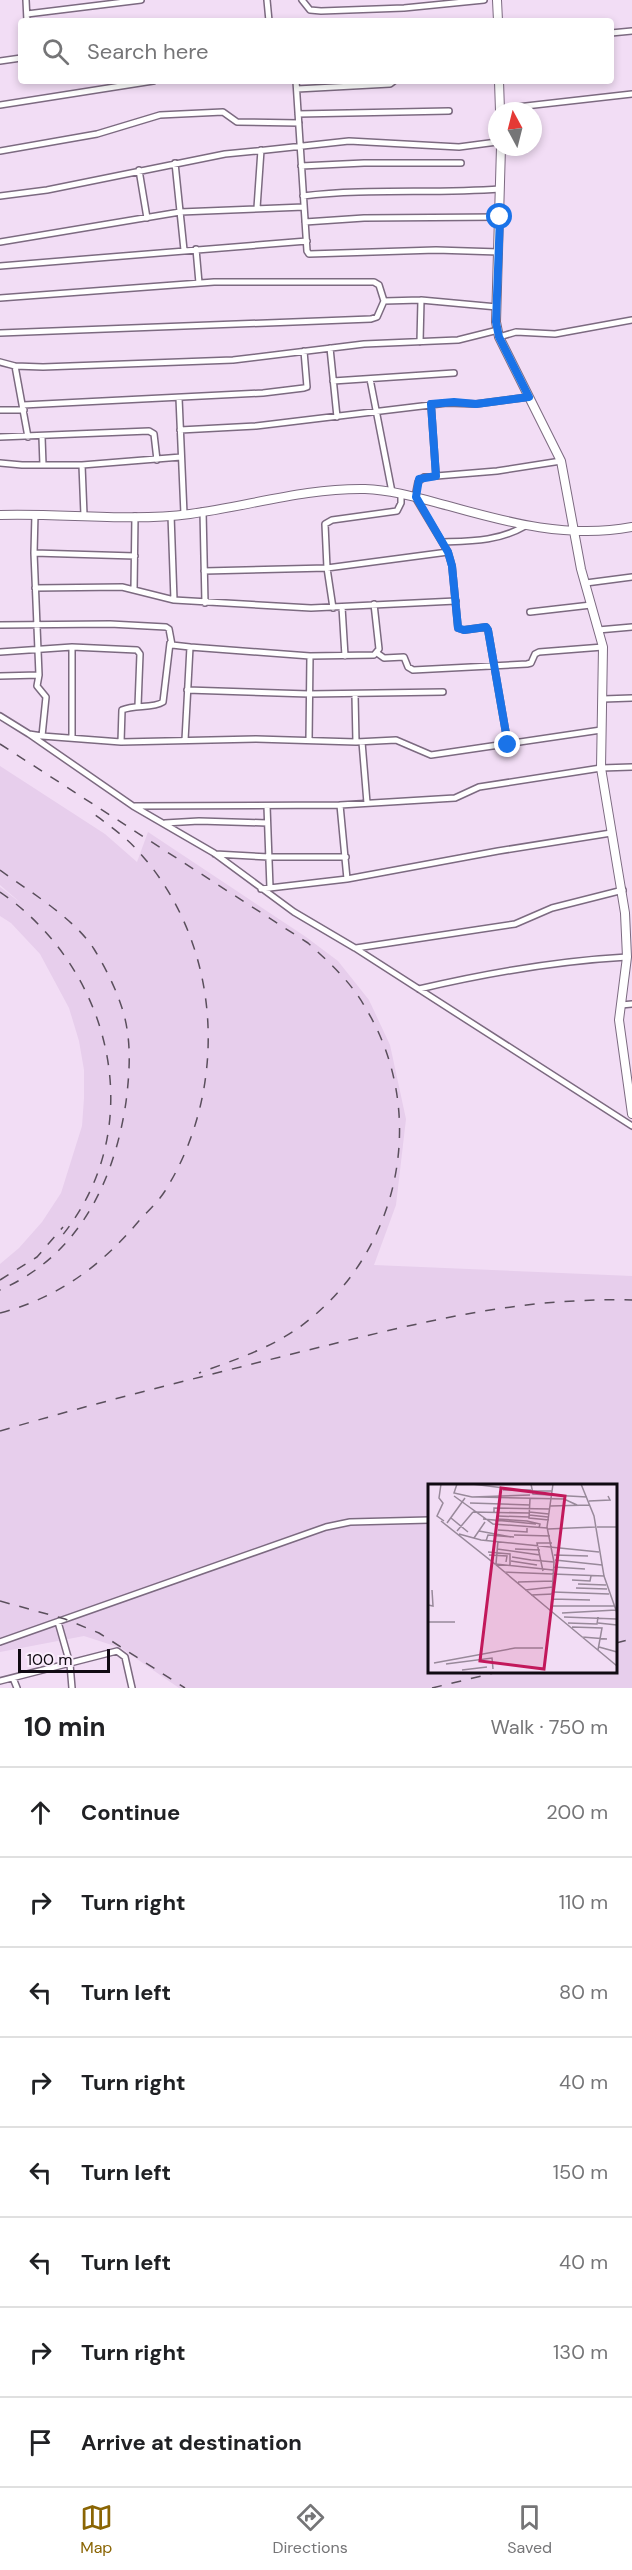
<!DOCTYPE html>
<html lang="en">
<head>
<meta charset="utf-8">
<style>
  :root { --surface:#fff; --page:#f6f6f6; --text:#202124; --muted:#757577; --line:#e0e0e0; --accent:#8a6504 }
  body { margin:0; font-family:"DM Sans",sans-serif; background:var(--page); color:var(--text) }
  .compass { position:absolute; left:488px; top:102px; width:54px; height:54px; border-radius:50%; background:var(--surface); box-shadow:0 3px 9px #0003; rotate:353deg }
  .scale { position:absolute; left:18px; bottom:15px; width:92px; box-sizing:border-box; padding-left:6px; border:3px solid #100a12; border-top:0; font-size:16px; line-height:21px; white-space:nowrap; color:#100a12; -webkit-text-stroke:4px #faedfc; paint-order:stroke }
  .stop { position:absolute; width:18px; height:18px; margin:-14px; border:4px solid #1a73e8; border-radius:50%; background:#fff }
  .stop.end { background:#1a73e8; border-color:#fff; box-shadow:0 2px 6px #0008 }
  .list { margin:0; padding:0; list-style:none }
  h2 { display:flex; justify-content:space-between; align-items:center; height:78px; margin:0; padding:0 24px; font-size:26px }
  h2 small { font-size:20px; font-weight:400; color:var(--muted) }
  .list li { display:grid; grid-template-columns:39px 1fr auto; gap:18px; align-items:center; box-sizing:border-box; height:90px; padding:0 24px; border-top:2px solid var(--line) }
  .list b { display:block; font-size:22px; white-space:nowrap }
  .list em { font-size:20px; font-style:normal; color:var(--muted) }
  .icon { flex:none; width:33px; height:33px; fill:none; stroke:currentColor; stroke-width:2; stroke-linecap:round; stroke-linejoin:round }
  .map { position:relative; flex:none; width:632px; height:1688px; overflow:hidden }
  .search { position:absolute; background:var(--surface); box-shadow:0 3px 9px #0003; left:18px; right:18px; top:18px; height:66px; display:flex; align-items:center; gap:15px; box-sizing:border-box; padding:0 21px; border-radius:6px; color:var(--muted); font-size:22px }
  .sheet { height:798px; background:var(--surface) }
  nav { display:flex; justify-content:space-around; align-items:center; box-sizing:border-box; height:84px; border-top:2px solid var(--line); background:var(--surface); font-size:16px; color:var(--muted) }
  nav a { display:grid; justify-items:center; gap:3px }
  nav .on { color:var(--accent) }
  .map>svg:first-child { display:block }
</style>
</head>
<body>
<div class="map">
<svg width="632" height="1688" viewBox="0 0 632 1688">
  <rect width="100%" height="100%" fill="#f2ddf5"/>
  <path fill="#e7ceec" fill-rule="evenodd" d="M0,766L105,834L137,862L148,832L306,937L338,961L369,1000L390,1045L406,1119L396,1205L374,1265L632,1276V1688H179L121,1648L84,1636L0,1652V1264L19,1248L42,1222L61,1193L82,1126L84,1098V1070L79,1041L69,1008L40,954L11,923L0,916V887L22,904L0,885ZM430,1486H616V1672H430Z"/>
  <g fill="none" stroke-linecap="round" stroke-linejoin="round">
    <defs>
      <path id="street" d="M26,0L27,21
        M267,0L269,21
        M302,0L310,10L321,11L404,8L484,0
        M27,14L141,0
        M611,33L632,31
        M0,61L21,58
        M296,81L307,251L309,254L436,250L499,252
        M297,89L390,84L394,81
        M0,105L153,81
        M500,109L632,94
        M298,114L449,111
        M0,151L97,134L160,115L223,112L237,122L299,123
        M175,163L184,250
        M301,166L364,163H461
        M139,170L147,218
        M0,196L47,190L225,154L266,150L349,141L459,147L497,142
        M303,196C369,188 434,194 500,189
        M257,208L261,150
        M305,222L364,218L500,217
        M0,242L180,212L304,207
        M196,249L199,283
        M0,266L307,241
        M0,298L214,282H374L379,285L384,301L421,300L420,342
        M421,300L497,307
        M0,333L371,319L377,317L384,301
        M499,337L516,332L555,334L632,320
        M330,348L337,417
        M0,362L15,366L43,367L233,360L364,344L458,340L498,330
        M15,366L28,437
        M370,379L392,492
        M333,381L454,373
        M179,398L184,514
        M431,404L436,476
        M23,405L263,393L304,388L307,387L304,351
        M0,410H24
        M180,430L256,426L447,403L476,404L529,397
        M0,437L149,431L154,434L157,460
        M42,437L43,465
        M0,463L22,465H82L181,457
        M82,465L84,515
        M203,511L205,603
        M35,514L34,553L39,675L37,686L46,697L42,736
        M171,515L174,600
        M444,542C473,541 499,541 525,526
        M34,553L135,556
        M204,571L327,568L448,552
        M586,583L632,577
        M35,588L122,587L174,600L311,608L456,601
        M134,590L135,516
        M342,607L345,656
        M333,608L327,568L325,524L332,520L397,511L401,503V494
        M530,612L591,605
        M0,625L110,624L166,627L169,629L172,645L190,647L185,740
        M598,630L632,627
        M190,647L310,656L374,655L379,649L374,604
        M0,652L72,647L137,650L140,654L138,706
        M377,653L384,658L404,657L408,667L413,670L527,664L531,663L535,654L539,652L603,647
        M0,676L39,675
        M187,690L309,694L443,692
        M355,695L356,742
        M603,699L632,698
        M0,716L29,734L42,736L121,742L256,739L356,742L396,740L431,755L601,730
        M29,734L133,806L214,853L294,912L355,948L632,1126
        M72,738V647
        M309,740L310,656
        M121,742L122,710C135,704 152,709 163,702L170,643
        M362,742L367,803
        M508,745L488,630L486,627L464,630L458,628L452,566L448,552L415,497L418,482L424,477L497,471L561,461
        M340,805L347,879
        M135,806L340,805L455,798L479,787L601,768L632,767
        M267,806L270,888
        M165,823L199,821L267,823
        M215,854L269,857H346
        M261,889L347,879L498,851L611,833
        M356,948L515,924L552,908L623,890
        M419,989C487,973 556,961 627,957
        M621,1005L632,1004
        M58,1622L70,1664L72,1688
        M0,1642L326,1527L350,1522L430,1520
        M13,1678L17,1688
        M0,1681L117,1651L125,1657L132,1688"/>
      <path id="secondary" d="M497,0L498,21
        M499,81L500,111
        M501,147L496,322L499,337L561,461L581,569L603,647L601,768L625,913L627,957L619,1020L632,1114
        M0,515C63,513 128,522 190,514C249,506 306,488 365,489C394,490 422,499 449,506C509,523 570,539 632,527"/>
    </defs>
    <use href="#street" stroke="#7c6a80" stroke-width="8"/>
    <use href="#secondary" stroke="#7c6a80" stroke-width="10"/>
    <use href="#street" stroke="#fff" stroke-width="5"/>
    <use href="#secondary" stroke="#fff" stroke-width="8"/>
    <path stroke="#5a4f5c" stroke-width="1.5" stroke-dasharray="10 10" stroke-linecap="butt" d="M0,744L308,943C329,962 351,982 365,1007C428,1110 402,1244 310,1319C278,1346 237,1359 199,1373
      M0,870C30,892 74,918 94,949C108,972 123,1002 127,1029C131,1053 129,1078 126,1102C114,1183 78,1256 0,1290
      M0,892C112,969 151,1127 61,1237
      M0,1280L37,1257L63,1227
      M0,1313C57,1298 100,1267 138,1222C147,1212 158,1202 165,1191C230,1087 222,944 139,852C125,836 107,824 90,811
      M0,1431C98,1402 197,1378 296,1353C411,1325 512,1297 632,1300
      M0,1601L65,1619L99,1633L185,1688
      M616,1643L632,1639
      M432,1688L498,1672"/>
  </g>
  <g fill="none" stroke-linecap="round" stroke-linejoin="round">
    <path stroke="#1a73e8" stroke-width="8" d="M500,217L496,322L499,337L529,397L476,404L454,402L431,404L436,476L419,479L416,497L448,552L452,566L458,628L464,630L486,627L488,630L508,745"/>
  </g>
  <g transform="translate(428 1484)">
    <rect width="189" height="189" fill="#f2ddf5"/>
    <path fill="none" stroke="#98899a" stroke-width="1.5" d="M13,0L11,14L15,19L9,32L16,37M29,0L26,9L44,13M44,0L76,4M103,0L105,10L159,13M125,0L119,43L126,78L123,127L189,182M153,0L166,32L176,92L189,129M75,6H103M103,7H124M26,12L65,40L119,44M44,13L102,11M51,13L136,15L149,21M102,15L101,34L121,36M161,17L182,16L180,12M42,19L102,21M122,22L162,21M45,28L101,29M101,28L121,30M66,29V24L122,25M101,31L120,33M69,32L101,33M23,34L40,48M55,35L108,40M13,37L67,80L125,86M68,38L69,35L99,37L112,40L111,44M19,39L37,14M169,43H189M120,45L167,43M70,46L99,48V44M29,47L45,28M51,47L83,53M31,50L53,56L171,68M86,51L122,52M46,54L57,38M58,57L60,51L86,53M69,65L112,71M87,65L112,66M60,68L82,70V82M61,71L79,72L78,78M126,71L160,72M84,73L103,76M103,76L126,78M127,76L174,81M83,77L109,81M67,80L123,127M68,80L70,57M126,83L157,85M115,87L109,59H124M76,88L176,92M144,96L162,97L163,92M90,98L125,97M150,100L178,101M148,104L179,105M97,106L125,103M125,108L181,110M103,111L125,110M124,115L162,116M0,121L5,122L4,106M123,122H186M134,129L188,126M136,133L189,135M0,138H27M140,139L169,140L170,133M170,139L189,141M144,143L174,144L170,166M154,153L179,155M171,163L189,168M6,179L87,164H115M18,180L64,174L65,185M34,186L59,183"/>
    <path fill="#c2185b" fill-opacity="0.15" stroke="#c2185b" stroke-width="3" d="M73,4L137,12L116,185L52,177Z"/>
    <rect width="189" height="189" fill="none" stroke="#100a12" stroke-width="3"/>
  </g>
</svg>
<svg class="compass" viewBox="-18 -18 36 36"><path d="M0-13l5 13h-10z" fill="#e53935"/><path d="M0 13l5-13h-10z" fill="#757577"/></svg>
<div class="scale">100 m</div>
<div class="stop" style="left:500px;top:217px"></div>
<div class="stop end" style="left:508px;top:745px"></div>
<div class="search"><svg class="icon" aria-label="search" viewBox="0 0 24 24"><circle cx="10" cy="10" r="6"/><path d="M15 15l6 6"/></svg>Search here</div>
</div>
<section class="sheet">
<h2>10 min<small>Walk · 750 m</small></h2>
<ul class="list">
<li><svg class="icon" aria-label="ahead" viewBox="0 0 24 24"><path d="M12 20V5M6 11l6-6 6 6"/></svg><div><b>Continue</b></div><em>200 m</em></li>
<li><svg class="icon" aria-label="right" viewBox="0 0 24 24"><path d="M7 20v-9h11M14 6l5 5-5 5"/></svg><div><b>Turn right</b></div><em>110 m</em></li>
<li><svg class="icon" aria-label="left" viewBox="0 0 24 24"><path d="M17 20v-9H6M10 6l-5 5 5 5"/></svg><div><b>Turn left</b></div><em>80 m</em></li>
<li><svg class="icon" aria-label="right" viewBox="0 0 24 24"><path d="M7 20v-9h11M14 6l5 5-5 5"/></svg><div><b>Turn right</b></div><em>40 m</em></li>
<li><svg class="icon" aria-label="left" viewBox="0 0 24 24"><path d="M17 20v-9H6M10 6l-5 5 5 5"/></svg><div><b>Turn left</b></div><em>150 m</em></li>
<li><svg class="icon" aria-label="left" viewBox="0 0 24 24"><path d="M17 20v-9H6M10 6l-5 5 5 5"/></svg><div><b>Turn left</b></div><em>40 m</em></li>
<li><svg class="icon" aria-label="right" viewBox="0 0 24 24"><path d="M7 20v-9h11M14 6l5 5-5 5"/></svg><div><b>Turn right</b></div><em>130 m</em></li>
<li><svg class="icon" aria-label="arrive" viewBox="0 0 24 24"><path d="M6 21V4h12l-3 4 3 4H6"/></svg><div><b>Arrive at destination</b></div></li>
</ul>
</section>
<nav>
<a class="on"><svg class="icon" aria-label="map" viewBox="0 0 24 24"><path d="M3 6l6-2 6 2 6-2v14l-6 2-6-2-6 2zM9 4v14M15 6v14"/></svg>Map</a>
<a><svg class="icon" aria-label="directions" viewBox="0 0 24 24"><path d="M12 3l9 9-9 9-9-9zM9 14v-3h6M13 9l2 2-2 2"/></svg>Directions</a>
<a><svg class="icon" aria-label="saved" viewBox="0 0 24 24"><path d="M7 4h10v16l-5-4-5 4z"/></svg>Saved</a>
</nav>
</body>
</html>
